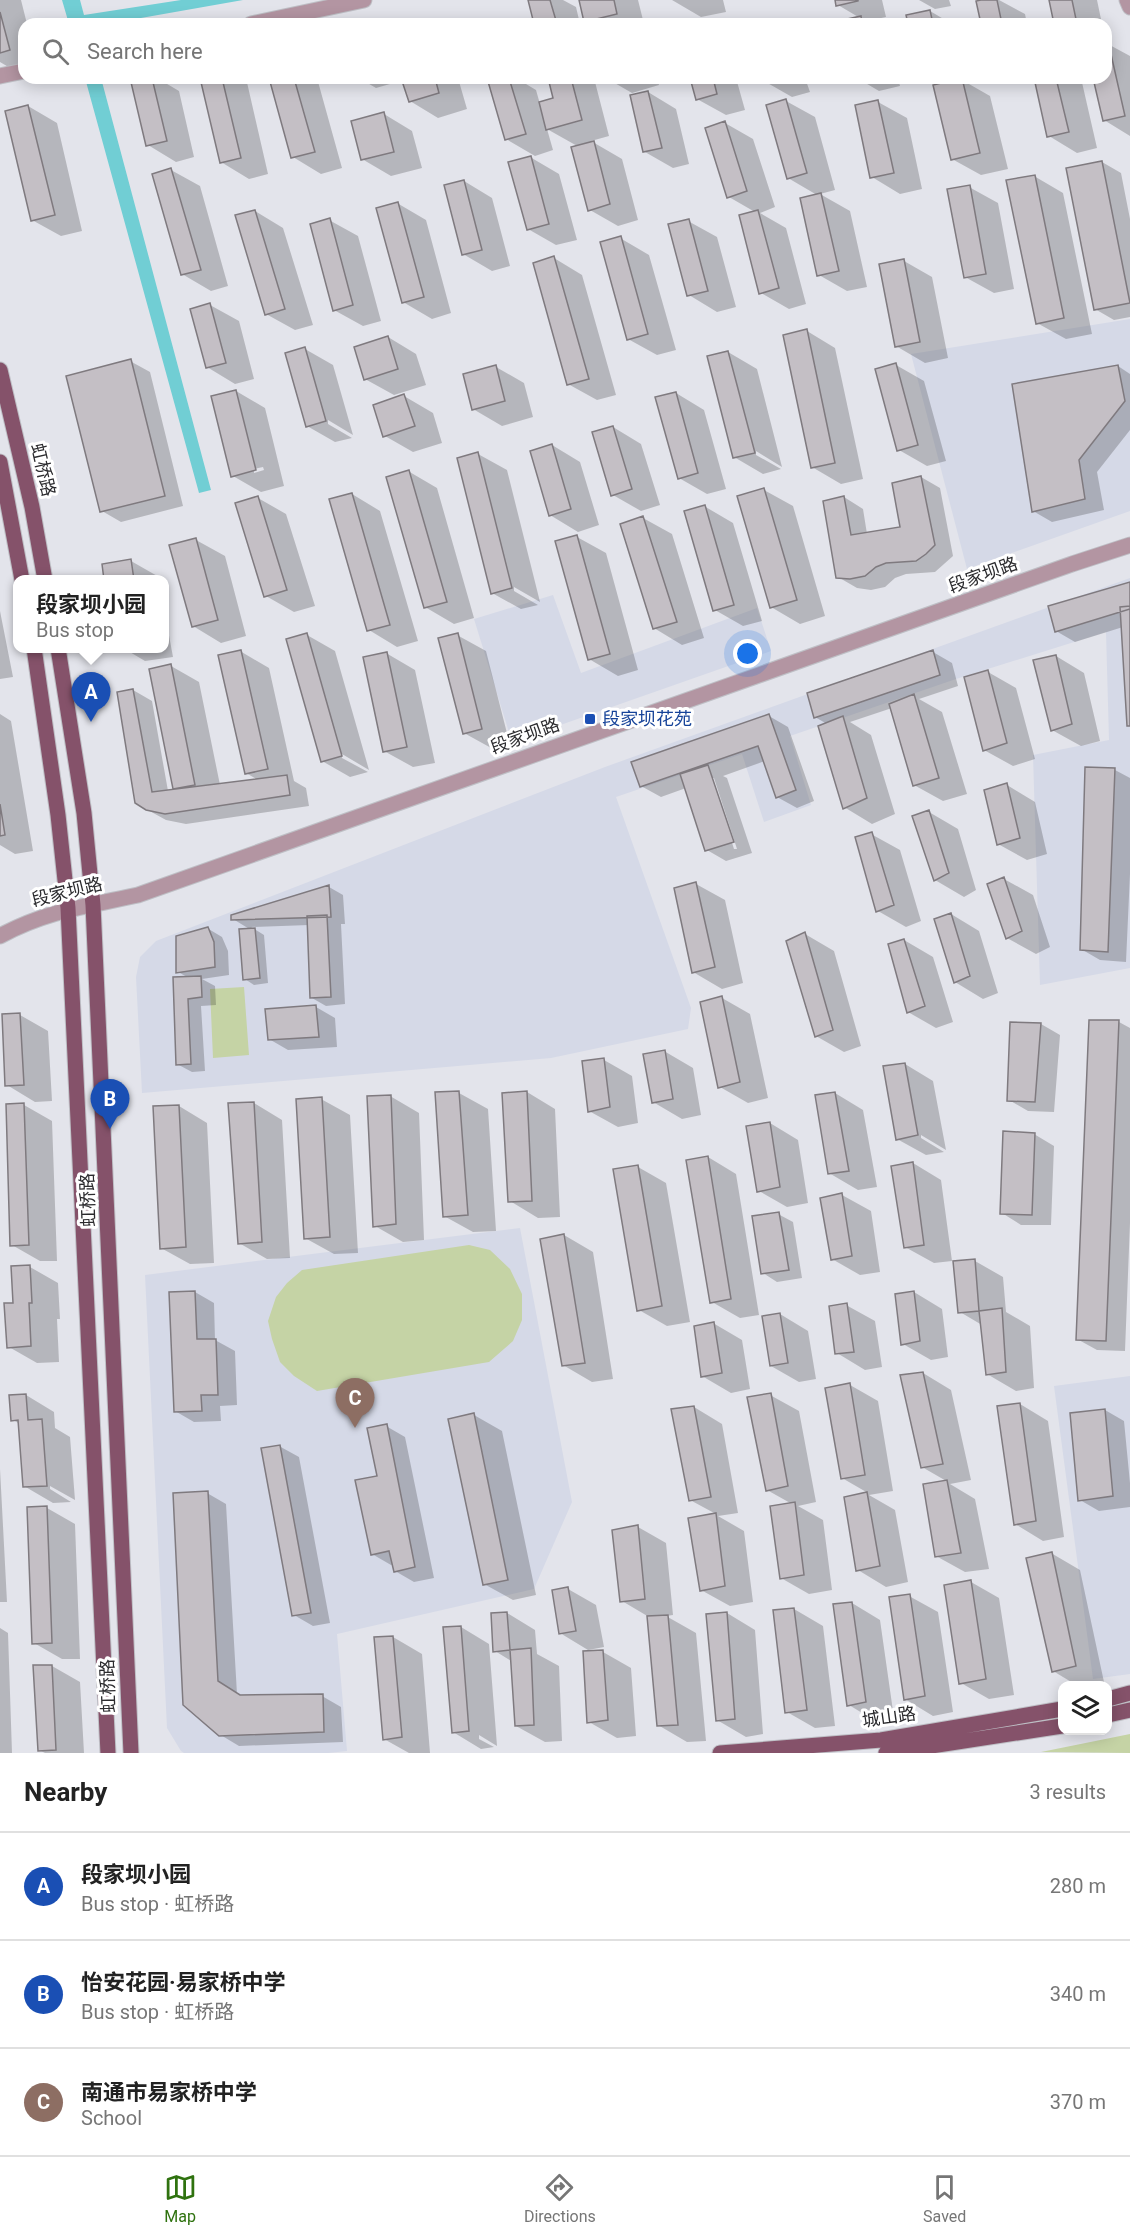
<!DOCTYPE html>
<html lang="en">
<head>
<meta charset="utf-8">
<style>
  :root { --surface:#fff; --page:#f2f2f2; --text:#222; --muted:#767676; --line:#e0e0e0; --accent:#2f720f }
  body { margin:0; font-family:Roboto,"Noto Sans SC",sans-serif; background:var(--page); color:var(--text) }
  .controls { position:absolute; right:18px; bottom:18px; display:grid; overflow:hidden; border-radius:12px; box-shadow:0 3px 15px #0003 }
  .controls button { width:54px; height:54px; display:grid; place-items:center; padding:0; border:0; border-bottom:2px solid var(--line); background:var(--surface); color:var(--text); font:30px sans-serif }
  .you { position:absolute; left:748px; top:654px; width:21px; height:21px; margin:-15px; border:4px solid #fff; border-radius:50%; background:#1a73e8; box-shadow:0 0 0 9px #1a73e833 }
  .badge { display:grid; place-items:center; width:39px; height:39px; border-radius:50%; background:var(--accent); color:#fff; font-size:20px; font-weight:700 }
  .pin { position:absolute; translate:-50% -50px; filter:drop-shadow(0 2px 3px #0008) }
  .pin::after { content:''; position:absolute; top:32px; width:21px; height:18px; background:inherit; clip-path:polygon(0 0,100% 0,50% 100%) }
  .popup { position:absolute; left:13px; top:575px; width:156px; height:78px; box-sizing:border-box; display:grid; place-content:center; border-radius:12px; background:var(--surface); filter:drop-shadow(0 2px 4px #0005); font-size:20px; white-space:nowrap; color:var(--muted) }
  .popup b { font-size:22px; color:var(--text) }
  .popup::after { content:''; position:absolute; left:50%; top:100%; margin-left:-12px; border:12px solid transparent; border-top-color:var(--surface) }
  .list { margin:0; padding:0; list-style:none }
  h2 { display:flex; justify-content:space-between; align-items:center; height:78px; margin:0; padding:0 24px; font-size:26px }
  h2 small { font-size:20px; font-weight:400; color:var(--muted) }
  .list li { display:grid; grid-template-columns:39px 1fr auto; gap:18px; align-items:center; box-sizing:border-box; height:108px; padding:0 24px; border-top:2px solid var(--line) }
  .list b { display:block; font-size:22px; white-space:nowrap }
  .list p { margin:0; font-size:20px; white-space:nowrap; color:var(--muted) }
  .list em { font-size:20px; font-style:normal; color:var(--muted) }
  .icon { flex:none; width:33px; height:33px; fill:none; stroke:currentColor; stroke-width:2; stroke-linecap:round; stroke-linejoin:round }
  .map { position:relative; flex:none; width:1130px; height:1753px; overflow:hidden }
  .search { position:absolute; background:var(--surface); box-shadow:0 3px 15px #0003; left:18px; right:18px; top:18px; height:66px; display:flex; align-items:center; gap:15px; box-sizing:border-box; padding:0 21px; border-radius:18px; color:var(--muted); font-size:22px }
  .sheet { height:402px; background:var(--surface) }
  nav { display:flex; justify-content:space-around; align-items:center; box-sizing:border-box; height:84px; border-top:2px solid var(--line); background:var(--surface); font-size:16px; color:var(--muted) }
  nav a { display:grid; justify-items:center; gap:3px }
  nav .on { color:var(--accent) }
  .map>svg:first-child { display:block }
</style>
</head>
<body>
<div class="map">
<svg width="1130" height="1753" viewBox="0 0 1130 1753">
  <rect width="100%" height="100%" fill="#e3e4eb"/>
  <path fill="#d5d9e7" d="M1130,319V511L967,569L911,354Z
    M1130,578V968L1040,985L1033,755L1109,740L1106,632L956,679L790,736L811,805L764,822L742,754L616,797L691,1008L688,1029L551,1058L142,1093L136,977L140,957L156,941L605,767Z
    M553,595L581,673L757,608L771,651L512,742L474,619Z
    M520,1228L572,1502L534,1589L337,1634L347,1751L328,1753H184L181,1751L167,1728L145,1275Z
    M1130,1376V1674L1093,1679L1054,1386Z"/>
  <path fill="#c5d3a5" d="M244,987L249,1055L213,1058L210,989Z
    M469,1245L490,1250L510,1269L522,1294V1320L513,1341L489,1362L317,1391L294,1376L280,1362L272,1339L268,1321L276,1297L287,1283L302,1270Z
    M1130,1734V1753L1041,1752Z"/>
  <path fill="#71ced4" d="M62,0H80L84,15L181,0H243L107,24H69Z
    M85,78H101L211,490L199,493Z"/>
  <path fill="#0003" fill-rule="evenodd" d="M0,0H21L27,24H24V70L17,72L0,62Z
    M529,0H563L576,7L580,24H536Z
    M580,0H638L644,24H591L585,21Z
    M672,0H723L726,12L701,17Z
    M837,0H882L886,17L867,21L871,24H840L860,18L838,5Z
    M919,0H949L951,6L935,9Z
    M987,0H999L1025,14L1027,24H982Z
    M1051,0H1097L1102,24H1056Z
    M930,11L952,24H910Z
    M1106,43L1130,56V136L1104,120L1094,78H1106Z
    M135,78H157L179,91L194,157L176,162L148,145Z
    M201,78H246L268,174L249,179L221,162Z
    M271,78H317L342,168L321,174L293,157Z
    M359,78H458L467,109L438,118L410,101L404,80L376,88Z
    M491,78H516L536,90L540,104L555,99L550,78H594L609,136L591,141L622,159L638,220L618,226L590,210L579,147L547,129L553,150L535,156L506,139Z
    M606,78H657L659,85L632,93Z
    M691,78H736L745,110L726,115L697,99Z
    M763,78H805L810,92L792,97L764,81Z
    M857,78H898L900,86L879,91Z
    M1035,78H1081L1097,148L1077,153L1049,136Z
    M962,80L990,96L1008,169L981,175L952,159Z
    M648,92L676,109L689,164L673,168L645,152Z
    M786,101L815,117L835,190L820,194L850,211L867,287L847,291L819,275L817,195L788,178Z
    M878,102L907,118L922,189L900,194L872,177Z
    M28,106L57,123L82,231L61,236L32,220Z
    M384,114L412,131L422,168L391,176L362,159Z
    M725,123L753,139L775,207L760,213L786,228L806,304L789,309L761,293L755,212L729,197Z
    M530,157L559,174L577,240L556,245L528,229Z
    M1102,162L1121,173L1130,219V317L1114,320L1095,309Z
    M171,170L200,186L228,286L211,291L182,274Z
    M1034,176L1063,193L1092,334L1066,339L1037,323Z
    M464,181L492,198L510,266L492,271L463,254Z
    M969,187L998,203L1014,289L994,293L965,277Z
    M397,203L426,220L451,313L432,319L403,302Z
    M255,211L283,228L313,325L295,330L266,314Z
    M329,220L358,236L381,321L363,326L334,310Z
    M688,221L717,237L736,307L717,312L689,295Z
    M620,238L649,255L676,350L657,355L628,339Z
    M554,258L582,275L616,395L597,400L568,384Z
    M904,261L932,277L948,358L925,363L896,346Z
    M210,305L239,321L254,379L235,384L207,367Z
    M807,331L835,348L863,479L841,484L812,467Z
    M388,337L416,354L426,385L394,395L365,379Z
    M305,349L333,365L353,435L328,420V424L352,438L335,442L307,426Z
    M728,352L757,369L782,467L756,451V455L781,469L763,474L734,457Z
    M130,361L150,372L183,506L121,522L102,511Z
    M896,365L924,381L946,461L927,466L899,450Z
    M1118,366L1130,374V430L1097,472L1104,510L1052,522L1033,511Z
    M496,367L524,383L533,417L502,426L473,409Z
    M236,391L265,408L284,486L261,492L233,476ZM263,467L264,470L254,473V469Z
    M676,393L704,410L726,489L707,494L679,478Z
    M404,396L433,413L442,443L413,452L385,436Z
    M613,427L641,444L660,505L641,511L613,495Z
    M552,445L580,462L599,525L578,532L550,515Z
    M478,454L507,470L540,602L514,587V591L538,605L521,609L492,593Z
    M408,471L437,488L474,618L454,624L425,607Z
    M921,477L940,488L953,556L935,572L906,574L895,578L885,587L871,590L857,588L838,577L844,497L863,509L867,534L902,528Z
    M764,490L793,506L825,616L800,624L771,607Z
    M352,494L380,511L418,641L397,647L369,630Z
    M258,498L286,514L315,606L294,612L266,596Z
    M704,506L733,523L762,621L743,626L715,610Z
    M643,518L672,534L704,638L682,645L654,628Z
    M577,537L606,553L638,670L618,676L589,659Z
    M196,540L225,556L246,636L221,643L193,626Z
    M131,561L159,577V580H106Z
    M1130,584V726L1128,725L1123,627L1075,642L1056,631Z
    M164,609L173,657L145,661L123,648H164Z
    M0,611L13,677L0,679Z
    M307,635L335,651L369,770L342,754V758L368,772L350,777L322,761Z
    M457,635L486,651L510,745L493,749L464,733Z
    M240,651L269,668L294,781L306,788L309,806L186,824L166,820L146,809L133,690L152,701L168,791L175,790L151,670L171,666L199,682L220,785L258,780L246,773Z
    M933,652L952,663L958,686L919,699L942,712L967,794L943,801L914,785L892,708L850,722L871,735L895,814L872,824L844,807L827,724L815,717Z
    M386,653L415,670L435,763L413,767L384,751Z
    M1056,656L1084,673L1100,741L1081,746L1052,730Z
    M988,672L1016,688L1035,759L1013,766L984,750Z
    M0,714L11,721L33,851L15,854L0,845Z
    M769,716L788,727L814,801L797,808L777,797L765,761L723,776L727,778L752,853L726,861L707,850L686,788L661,797L641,786ZM711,778H714L737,849H734Z
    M1115,770L1130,778V874L1126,962L1100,960L1081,949Z
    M1007,785L1035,802L1047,854L1027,860L998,844Z
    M929,812L958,829L976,890L964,897L935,880Z
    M871,834L900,850L921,921L906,927L878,911Z
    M1004,879L1033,895L1050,947L1036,954L1007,938Z
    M696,884L725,900L743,983L722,989L693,972Z
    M329,887L343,895L345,924H341L345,1004L326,1006L312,998L309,925L251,927L264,935L268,983L254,985L245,979L251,930L233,919Z
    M951,914L979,931L998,993L983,999L955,982Z
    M207,928L222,937L228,951L229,975L202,979L215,986L216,1005L201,1006L205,1071L192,1072L177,1064L189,978L178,972Z
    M805,934L834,951L861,1046L844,1052L816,1036Z
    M904,940L933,957L953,1022L936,1028L908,1012Z
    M722,998L750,1014L768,1098L748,1103L720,1087Z
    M316,1007L335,1018L337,1047L288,1050L269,1039Z
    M20,1015L48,1031L52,1101L35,1102L7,1085Z
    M1090,1021L1119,1022L1130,1028V1223L1125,1351L1097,1350L1077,1339Z
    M1041,1024L1060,1035L1054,1112L1028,1111L1009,1100Z
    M664,1051L693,1068L701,1115L682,1119L653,1102Z
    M604,1060L632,1076L638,1123L618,1127L589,1111Z
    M905,1064L933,1081L946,1150L921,1135V1138L944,1152L926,1155L897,1139Z
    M527,1092L555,1109L560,1217L538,1218L510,1201Z
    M459,1093L488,1109L496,1231L473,1232L444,1216Z
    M835,1093L863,1110L877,1187L858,1190L829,1173Z
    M390,1096L419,1113L424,1240L403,1242L375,1226Z
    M321,1099L350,1115L358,1253L334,1254L305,1238Z
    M254,1103L282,1120L290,1258L267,1259L239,1243Z
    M24,1105L52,1121L57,1261H40L12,1245Z
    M179,1106L207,1123L214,1263L190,1264L161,1248Z
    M770,1123L798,1140L808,1203L787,1207L759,1191Z
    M1034,1134L1054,1146L1051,1225H1021L1002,1213Z
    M708,1157L736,1174L759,1315L740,1318L712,1302Z
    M913,1163L941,1180L952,1261L934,1263L905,1247Z
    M638,1167L666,1183L690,1322L667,1326L639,1310Z
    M842,1195L871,1211L880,1272L860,1275L832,1259Z
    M778,1214L793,1222L802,1278L777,1282L763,1273Z
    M564,1235L593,1252L613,1379L592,1382L563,1365Z
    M975,1261L1003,1277L1006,1312L1030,1326L1034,1388L1016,1391L987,1374L982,1325L960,1312Z
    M30,1267L58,1283L60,1319H57L59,1362L37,1363L9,1347L14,1304Z
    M195,1292L214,1303L215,1340L235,1351L237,1405L220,1406L221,1421L194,1422L175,1411Z
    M914,1292L942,1309L948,1357L931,1360L903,1344Z
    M846,1305L875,1321L882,1367L865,1370L837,1353Z
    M780,1314L808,1331L816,1379L799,1382L771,1366Z
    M713,1323L742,1340L750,1389L731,1393L702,1376Z
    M923,1373L951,1390L971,1480L950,1484L975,1499L989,1569L965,1572L936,1556L924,1486L948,1482L922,1467Z
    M850,1385L878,1401L893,1491L869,1495L895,1510L908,1582L886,1587L858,1570L845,1498L868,1493L842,1478Z
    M26,1395L54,1412L55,1428L70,1437L75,1500L50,1486V1489L71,1502L53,1503L24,1486L20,1424L13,1420Z
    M770,1395L799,1411L816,1502L798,1506L823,1520L832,1590L809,1594L781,1578L792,1504L767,1490Z
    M1020,1404L1048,1421L1064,1537L1043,1541L1015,1524Z
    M694,1407L722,1424L738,1513L718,1516L744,1531L753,1602L730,1606L701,1590L716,1514L690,1500Z
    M1105,1410L1124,1421L1130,1483V1507L1099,1511L1080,1500Z
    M474,1415L502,1431L536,1595L513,1600L484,1584Z
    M386,1426L405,1437L434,1578L414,1582L395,1571L394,1564L391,1565L372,1554Z
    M279,1446L299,1457L330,1623L313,1626L294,1615Z
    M0,1469L7,1602H0Z
    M207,1493L226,1504L237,1694L242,1697L322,1696L341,1707L343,1742L239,1746L219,1734Z
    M47,1508L75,1524L80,1659H62L34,1643Z
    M638,1527L666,1543L673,1615L666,1616L696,1633L706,1741L687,1742L658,1725L649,1617L622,1601Z
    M1051,1553L1080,1570L1104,1682L1078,1686L1053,1671Z
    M971,1582L999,1598L1014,1695L989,1699L961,1683Z
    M568,1589L596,1605L604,1647L588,1650L560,1633Z
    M909,1596L938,1612L953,1712L933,1716L905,1699Z
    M852,1603L880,1620L894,1718L877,1722L849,1705Z
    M794,1609L823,1626L835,1726L815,1728L787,1712Z
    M507,1613L535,1630L537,1654L559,1666L562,1741L545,1742L516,1726L513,1662L495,1651Z
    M727,1613L755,1630L763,1734L746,1737L717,1720Z
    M461,1627L489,1644L497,1746L479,1735V1739L494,1747L481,1749L453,1732Z
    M0,1628L8,1633L12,1753H0Z
    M393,1637L422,1654L430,1753H409L384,1739Z
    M603,1652L631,1668L636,1736L617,1738L589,1722Z
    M52,1666L80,1682L84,1753H45L39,1750Z"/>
  <path fill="#c4bfc5" stroke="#7f7a7f" stroke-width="1.5" d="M528,0H550L557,24H534Z
    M579,0H614L617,14L584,22Z
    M835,0H858V1L836,6Z
    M981,0H997L1002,24H981L976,1Z
    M1049,0H1072L1077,24H1054Z
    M930,10L933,24H908L906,15Z
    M0,12L10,50L0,53Z
    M861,16L862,24H839L838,21Z
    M1108,41L1125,116L1103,121L1093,78H1106V42Z
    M130,78H152L167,141L146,146Z
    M200,78H222L241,158L220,163Z
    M269,78H294L315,152L291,158Z
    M401,78H435L439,93L409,102Z
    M487,78H509L526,134L505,140Z
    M548,78H571L582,120L546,130L539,102L553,98Z
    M690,78H713L717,94L696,100Z
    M962,78L980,153L951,160L933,85Z
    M1034,78H1056L1069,132L1047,137Z
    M648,91L662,148L643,152L630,95Z
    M786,99L807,173L787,179L766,105Z
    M878,100L894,173L870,178L855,105Z
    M28,105L55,215L31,221L5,111Z
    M384,112L394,152L361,160L351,121Z
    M725,121L747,191L727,198L705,128Z
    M594,141L610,204L588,211L571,147Z
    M531,156L549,224L527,230L508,162Z
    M1102,161L1130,303L1094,310L1066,168Z
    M171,168L201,270L181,275L152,174Z
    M1035,175L1064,318L1036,324L1006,180Z
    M464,180L482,250L462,255L444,185Z
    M970,185L986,274L964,278L947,189Z
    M821,193L839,271L817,276L800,198Z
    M398,202L424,297L402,303L376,208Z
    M255,210L285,309L265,315L235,215Z
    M758,210L779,288L759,294L739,215Z
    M330,218L353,305L333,311L310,224Z
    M689,219L708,291L687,296L668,224Z
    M621,236L648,334L627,340L600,242Z
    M554,256L589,379L567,385L533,263Z
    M904,259L920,342L895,347L879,264Z
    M210,303L226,363L206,368L190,309Z
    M807,329L835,463L811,468L783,335Z
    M388,336L398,369L364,380L354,347Z
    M305,347L326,421L306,427L285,353Z
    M728,351L755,453L733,458L707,356Z
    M131,359L165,496L100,512L66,376Z
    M896,363L918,445L897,451L875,369Z
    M496,365L505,401L472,410L463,374Z
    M1118,365L1125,401L1079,460L1085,499L1032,512L1012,384Z
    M236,390L256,470L231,477L211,396Z
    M676,392L698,473L678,479L655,397Z
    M404,394L415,426L383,437L373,405Z
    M613,426L632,489L611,496L592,432Z
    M552,444L571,509L549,516L530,451Z
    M478,452L512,588L491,594L457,458Z
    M409,470L447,602L424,608L386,477Z
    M921,476L935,545L926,554L916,561L886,563L876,567L865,576L850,579L836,578L823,501L844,496L851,535L900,527L892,483Z
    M764,488L797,600L770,608L737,496Z
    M352,493L390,625L367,631L329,499Z
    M258,496L287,590L264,597L235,503Z
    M705,505L734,605L713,611L684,511Z
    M643,516L677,622L653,629L620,524Z
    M577,535L610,654L588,660L555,541Z
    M196,538L218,620L192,627L169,545Z
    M131,559L134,580H104L102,564Z
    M1130,582V609L1055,632L1048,606Z
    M1130,606V726H1127L1120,607Z
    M307,633L342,756L321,762L286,639Z
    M458,633L482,729L463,734L438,638Z
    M241,650L268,769L245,774L218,655Z
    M933,650L940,675L814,718L807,693Z
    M387,652L407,747L383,752L363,657Z
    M1056,655L1072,724L1051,731L1033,660Z
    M171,664L195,785L173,789L149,669Z
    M988,670L1007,743L983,751L964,677Z
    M133,689L152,792L287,775L290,795L165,814L146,810L135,803L117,692Z
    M914,694L939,778L913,786L889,704Z
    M769,714L796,790L776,798L758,746L640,787L631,762Z
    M843,716L867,798L843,809L818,726Z
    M708,765L734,842L705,851L680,774Z
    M1085,767L1115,768L1108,952L1080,950Z
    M1007,783L1020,838L997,845L984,790Z
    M0,804L5,835L0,836Z
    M929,810L949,873L934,881L912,816Z
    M872,832L894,905L876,912L855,837Z
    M1004,877L1022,931L1006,939L987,884Z
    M696,882L715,967L692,973L674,888Z
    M329,885L331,917L231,920V915Z
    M951,913L970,976L954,983L934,919Z
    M327,915L331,997L310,998L307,916Z
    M208,927L214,942L215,967L176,973V936Z
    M255,928L260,978L243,980L239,929Z
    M805,932L833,1030L815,1037L786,941Z
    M904,939L925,1006L907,1013L888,944Z
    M201,976L202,997L188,999L191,1064L176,1065L173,977Z
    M722,996L740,1082L718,1088L700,1002Z
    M316,1005L319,1037L268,1040L265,1009Z
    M20,1013L24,1085L5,1086L2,1014Z
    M1089,1020H1119L1106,1341L1076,1340Z
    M1010,1022L1041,1023L1035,1102L1007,1101Z
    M665,1050L673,1099L652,1103L643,1054Z
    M604,1058L610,1107L588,1112L582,1061Z
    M905,1063L918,1135L896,1140L883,1066Z
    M459,1091L468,1215L443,1217L435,1092Z
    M527,1091L532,1201L508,1202L502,1093Z
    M835,1092L849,1171L828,1174L815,1095Z
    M391,1095L396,1224L373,1227L367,1096Z
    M322,1097L330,1237L304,1239L296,1099Z
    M254,1102L262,1242L238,1244L228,1103Z
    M24,1103L29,1245L10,1246L6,1104Z
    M179,1105L186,1247L160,1249L153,1106Z
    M770,1122L780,1187L757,1192L746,1126Z
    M1003,1131L1035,1133L1032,1215L1000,1214Z
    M708,1156L731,1299L710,1303L686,1160Z
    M913,1162L924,1245L904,1248L891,1166Z
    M638,1165L662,1306L637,1311L613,1169Z
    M842,1193L852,1256L831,1260L820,1198Z
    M779,1212L789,1270L761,1274L752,1216Z
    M564,1234L585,1363L562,1366L540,1239Z
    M975,1259L979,1311L958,1313L953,1261Z
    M30,1265L32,1303H29L31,1346L7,1348L4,1303H13L11,1266Z
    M195,1291L197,1339H216L218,1395H201L202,1411L174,1412L169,1292Z
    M914,1291L920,1341L901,1345L895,1294Z
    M847,1303L854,1352L835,1354L829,1306Z
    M1002,1308L1006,1372L986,1375L979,1311Z
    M780,1313L788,1363L770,1366L762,1316Z
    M714,1322L722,1373L701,1377L694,1326Z
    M923,1372L943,1464L921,1468L900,1375Z
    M850,1383L865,1475L841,1479L825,1388Z
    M771,1393L788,1486L766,1491L747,1397Z
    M26,1394L28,1420L42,1419L47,1486L23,1487L18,1420L11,1421L9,1395Z
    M1020,1403L1036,1521L1014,1525L997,1406Z
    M694,1406L711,1497L689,1501L671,1409Z
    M1105,1409L1113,1496L1078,1501L1070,1413Z
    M474,1413L508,1580L483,1585L448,1419Z
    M387,1424L415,1567L394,1572L389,1551L371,1555L355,1480L377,1476L367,1428Z
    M280,1445L311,1613L292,1616L261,1448Z
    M947,1480L961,1553L935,1557L923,1484Z
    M208,1491L218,1681L240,1695L323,1694L324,1732L219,1736L183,1705L173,1493Z
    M867,1492L880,1566L856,1571L844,1497Z
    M795,1502L804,1575L780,1579L770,1506Z
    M47,1506L52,1643L32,1644L27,1507Z
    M716,1513L725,1586L700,1591L688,1518Z
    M638,1525L645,1599L620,1602L612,1530Z
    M1052,1552L1076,1666L1052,1672L1026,1558Z
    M971,1580L986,1679L959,1684L944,1585Z
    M568,1587L576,1631L559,1634L552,1590Z
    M910,1594L925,1696L904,1700L889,1597Z
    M852,1602L866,1702L847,1706L833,1604Z
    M794,1608L807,1710L785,1713L773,1610Z
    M507,1612L510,1650L493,1652L491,1613Z
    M727,1612L735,1719L716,1721L706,1614Z
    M668,1615L678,1725L657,1726L647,1616Z
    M461,1626L469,1731L452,1733L443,1627Z
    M393,1636L402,1737L383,1740L374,1637Z
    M531,1648L534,1725L515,1726L510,1650Z
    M603,1650L608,1720L587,1723L583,1651Z
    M33,1665H52L56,1750L38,1751Z"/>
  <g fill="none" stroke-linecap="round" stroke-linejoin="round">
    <defs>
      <path id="minor" d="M1127,0L1130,7
        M251,24L364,0
        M0,76L24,71
        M0,936C46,911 87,906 138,895L1072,564L1130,545"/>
      <path id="major" d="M0,370L32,507L45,580
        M0,462L22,580
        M34,648L58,815L68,908L108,1753
        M58,648L84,813L93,905L131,1753
        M1108,1699L1130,1693
        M1108,1715L1130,1710
        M720,1753L881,1740L1062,1709
        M886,1753L1062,1726"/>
    </defs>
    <use href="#minor" stroke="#bebfc5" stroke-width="17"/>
    <use href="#major" stroke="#bebfc5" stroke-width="17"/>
    <use href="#minor" stroke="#b395a2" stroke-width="15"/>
    <use href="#major" stroke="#85526a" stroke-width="15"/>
  </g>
  <rect fill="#1a4fb4" stroke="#fff" stroke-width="2" x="584" y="713" width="12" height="12" rx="3"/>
  <g text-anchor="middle" stroke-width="6" stroke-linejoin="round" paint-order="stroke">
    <g font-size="18" fill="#2b2b2e" stroke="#fff">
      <text transform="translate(43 470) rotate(77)" y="6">虹桥路</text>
      <text transform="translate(983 575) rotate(-20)" y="6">段家坝路</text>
      <text transform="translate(525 736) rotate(-20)" y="6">段家坝路</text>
      <text transform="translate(67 892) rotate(-14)" y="6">段家坝路</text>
      <text transform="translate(88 1200) rotate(-92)" y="6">虹桥路</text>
      <text transform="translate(108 1686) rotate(-92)" y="6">虹桥路</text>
      <text transform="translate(889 1717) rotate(-8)" y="6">城山路</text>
    </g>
    <g font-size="18" fill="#164399" stroke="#fff" text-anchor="start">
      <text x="602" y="725">段家坝花苑</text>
    </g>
  </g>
</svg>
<div class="controls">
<button><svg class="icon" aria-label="layers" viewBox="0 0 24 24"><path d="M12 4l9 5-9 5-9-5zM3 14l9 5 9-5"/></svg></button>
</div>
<div class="you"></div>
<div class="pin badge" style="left:91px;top:722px;background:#1a4fb4">A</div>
<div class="popup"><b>段家坝小园</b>Bus stop</div>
<div class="pin badge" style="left:110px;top:1129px;background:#1a4fb4">B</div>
<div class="pin badge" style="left:355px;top:1428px;background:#8d6e63">C</div>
<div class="search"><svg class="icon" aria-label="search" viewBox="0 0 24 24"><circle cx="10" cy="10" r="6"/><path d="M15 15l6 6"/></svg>Search here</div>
</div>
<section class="sheet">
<h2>Nearby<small>3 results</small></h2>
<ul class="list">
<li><span class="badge" style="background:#1a4fb4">A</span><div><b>段家坝小园</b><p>Bus stop · 虹桥路</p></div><em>280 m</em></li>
<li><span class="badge" style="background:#1a4fb4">B</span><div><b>怡安花园·易家桥中学</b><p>Bus stop · 虹桥路</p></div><em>340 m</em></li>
<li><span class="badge" style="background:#8d6e63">C</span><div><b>南通市易家桥中学</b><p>School</p></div><em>370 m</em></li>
</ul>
</section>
<nav>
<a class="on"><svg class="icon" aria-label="map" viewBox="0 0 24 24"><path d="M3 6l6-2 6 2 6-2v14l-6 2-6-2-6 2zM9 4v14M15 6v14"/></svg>Map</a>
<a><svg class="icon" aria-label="directions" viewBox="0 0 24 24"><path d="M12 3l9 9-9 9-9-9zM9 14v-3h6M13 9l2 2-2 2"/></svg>Directions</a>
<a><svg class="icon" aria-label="saved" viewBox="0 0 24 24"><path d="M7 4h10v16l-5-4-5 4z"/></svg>Saved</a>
</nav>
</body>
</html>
